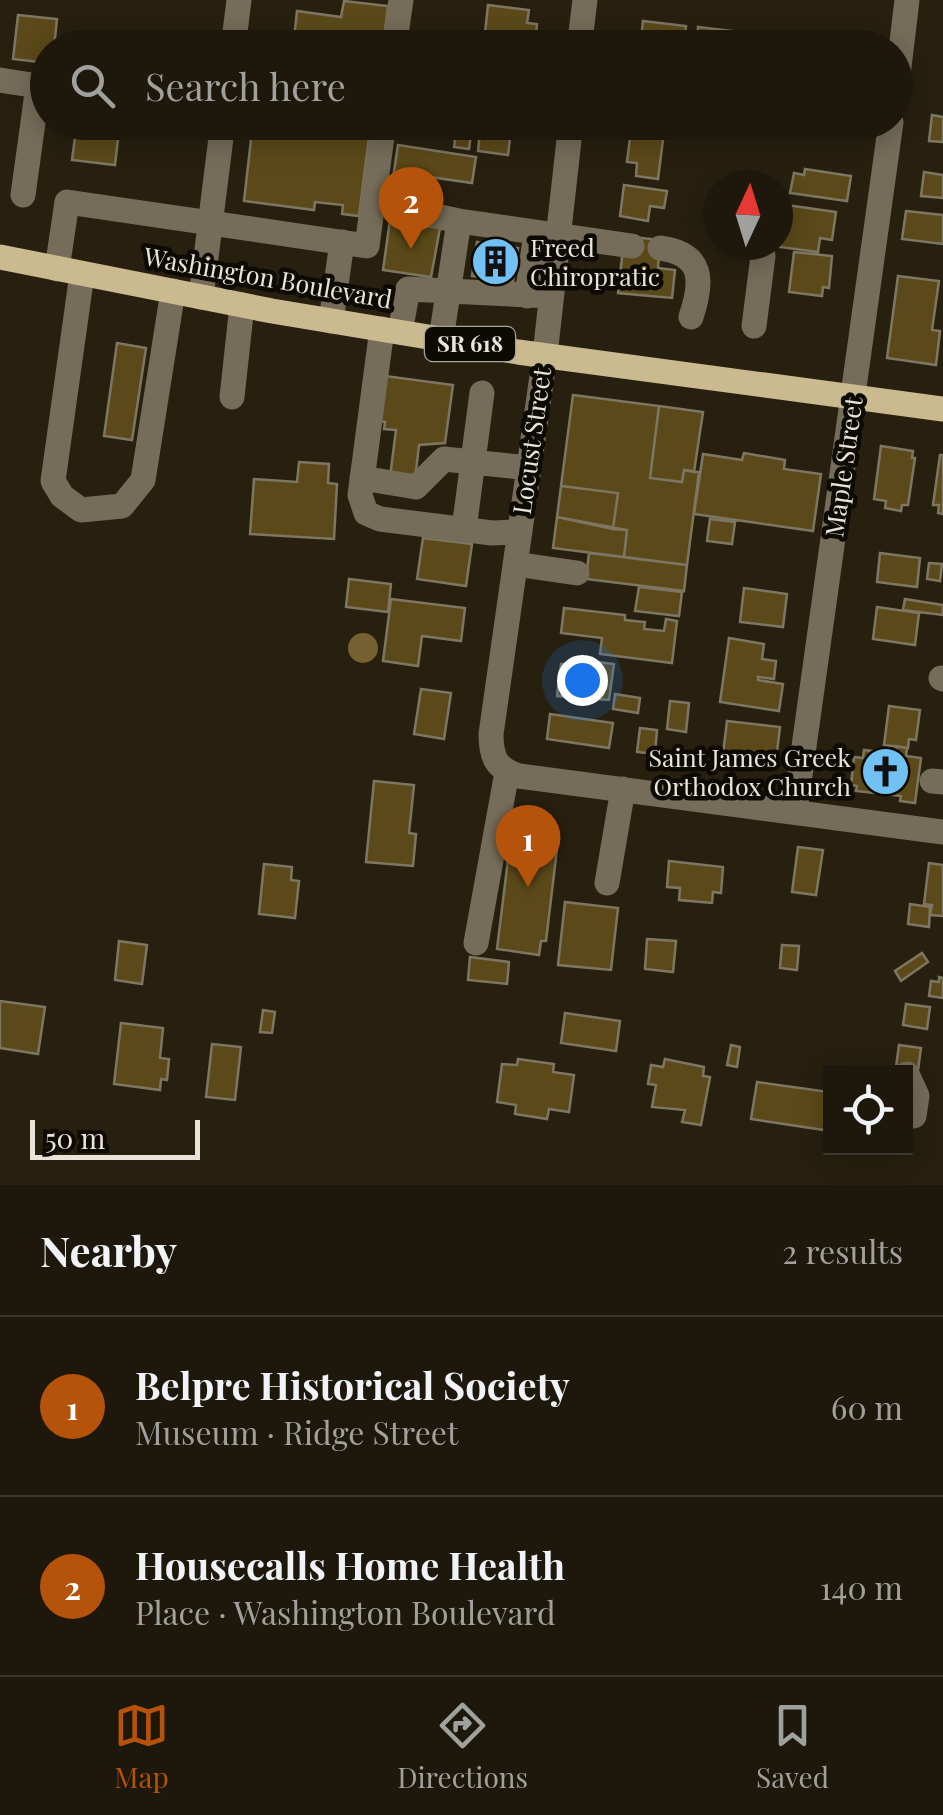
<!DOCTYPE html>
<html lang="en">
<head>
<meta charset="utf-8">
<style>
  :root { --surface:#1d180b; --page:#2a2519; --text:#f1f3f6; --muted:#a0a09d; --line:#3b372c; --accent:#b45309 }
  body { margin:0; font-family:"Playfair Display",serif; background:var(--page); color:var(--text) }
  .controls { position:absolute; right:30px; bottom:30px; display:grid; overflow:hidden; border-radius:0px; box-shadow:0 5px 25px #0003 }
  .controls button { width:90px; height:90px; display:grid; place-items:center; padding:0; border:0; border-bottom:2px solid var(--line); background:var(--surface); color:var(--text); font:50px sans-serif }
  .compass { position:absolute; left:703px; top:170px; width:90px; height:90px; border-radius:50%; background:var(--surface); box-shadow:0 5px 25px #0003; rotate:4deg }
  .scale { position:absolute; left:30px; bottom:25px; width:170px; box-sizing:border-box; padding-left:10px; border:5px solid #e8e4d9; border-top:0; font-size:28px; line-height:35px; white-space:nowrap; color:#e8e4d9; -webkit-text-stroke:8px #0d0a04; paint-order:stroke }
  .you { position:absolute; left:582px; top:680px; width:35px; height:35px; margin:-25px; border:8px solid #fff; border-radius:50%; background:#1a73e8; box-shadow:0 0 0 15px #1a73e833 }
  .badge { display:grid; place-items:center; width:65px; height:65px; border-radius:50%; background:var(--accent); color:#fff; font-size:32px; font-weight:700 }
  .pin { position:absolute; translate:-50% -82px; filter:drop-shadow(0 2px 5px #0008) }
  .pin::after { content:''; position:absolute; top:52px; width:35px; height:30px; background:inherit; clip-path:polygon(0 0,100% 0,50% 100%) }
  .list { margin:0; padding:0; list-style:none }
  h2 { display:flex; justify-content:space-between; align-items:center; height:130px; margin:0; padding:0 40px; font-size:42px }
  h2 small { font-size:32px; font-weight:400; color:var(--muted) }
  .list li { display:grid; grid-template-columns:65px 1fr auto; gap:30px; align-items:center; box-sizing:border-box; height:180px; padding:0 40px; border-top:2px solid var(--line) }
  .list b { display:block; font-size:38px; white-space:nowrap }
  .list p { margin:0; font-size:32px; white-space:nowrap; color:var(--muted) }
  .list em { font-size:32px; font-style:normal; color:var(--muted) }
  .icon { flex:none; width:55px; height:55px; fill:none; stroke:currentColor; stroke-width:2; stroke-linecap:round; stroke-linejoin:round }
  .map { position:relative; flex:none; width:943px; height:1185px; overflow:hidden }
  .search { position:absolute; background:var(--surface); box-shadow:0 5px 25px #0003; left:30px; right:30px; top:30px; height:110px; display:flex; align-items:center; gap:25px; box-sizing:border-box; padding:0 35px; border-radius:55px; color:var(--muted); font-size:38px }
  .sheet { height:490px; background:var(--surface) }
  nav { display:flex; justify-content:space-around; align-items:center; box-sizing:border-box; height:140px; border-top:2px solid var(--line); background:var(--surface); font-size:28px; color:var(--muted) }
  nav a { display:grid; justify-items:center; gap:5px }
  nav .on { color:var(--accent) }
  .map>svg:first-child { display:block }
</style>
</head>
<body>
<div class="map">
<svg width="943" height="1185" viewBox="0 0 943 1185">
  <rect width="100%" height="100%" fill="#27200f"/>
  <path fill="#746132" d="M348 648a15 15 0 1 1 30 0a15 15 0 1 1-30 0Z"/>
  <path fill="#5b4919" stroke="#7d7662" stroke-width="2.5" d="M344,1L388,6L383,48H293L297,11L341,17Z
    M488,5L529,10L527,23L537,24L536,33L526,32L525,48H497L498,44L484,42Z
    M18,15L57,19L54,48H48V63L13,59Z
    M643,21L686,26L683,48H640Z
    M698,27L741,32L739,48H696Z
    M824,41L853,45L854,41L874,44L873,48H823Z
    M932,115L943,117V142L929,141Z
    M77,122H120L115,165L72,160Z
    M253,122H371L359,216L342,214L343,205L315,202L314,210L244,201Z
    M481,122H512L508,155L478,151Z
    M457,124L472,127L469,149L454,147Z
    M631,129L664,132L658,179L636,176L637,163L627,162Z
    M398,145L476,157L472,183L430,177L429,183L418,182L416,195L391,191Z
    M805,169L851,176L847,201L790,193L794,173L804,175Z
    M924,172L943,175V198L921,196Z
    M624,185L667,191L664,208L650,206L648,221L620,216Z
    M787,205L836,212L832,240L820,238L818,252L780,247Z
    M906,211L943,215V244L902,239Z
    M390,220L440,228L431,277L383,270Z
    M633,237L660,240L658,268L675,270L672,298L618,293L622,257Z
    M477,242L518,248L513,281L472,276Z
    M794,252L832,256L829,288L823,287L822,296L789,292Z
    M898,276L939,281L932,330L940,331L936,365L887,358Z
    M117,343L146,348L132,440L104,436Z
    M385,376L453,385L445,443L419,445L415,480L390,477L396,430L384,429L385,422L379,421Z
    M573,395L659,406L650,478L682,482L684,470L699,472L687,565L624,557L627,530L613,529L618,493L561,486Z
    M659,406L703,412L694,472L684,470L682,482L650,478Z
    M881,446L913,451L912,458H915L908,505H902L901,511L885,508L886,501L874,499Z
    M744,453L785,460L784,469L821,474L813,531L694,514L703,454L742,460Z
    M940,455H943V514L938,513L939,505H933Z
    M299,462L329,464L328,483L337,484L334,539L250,534L254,479L297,482Z
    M561,486L618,493L613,529L557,517Z
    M557,517L627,530L624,557L553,548Z
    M710,519L735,522L732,544L707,541Z
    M423,538L472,544L466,586L417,579Z
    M589,553L687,565L684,591L586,579Z
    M880,553L920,558L917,587L877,582Z
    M929,563L942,564L940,581L927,579Z
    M349,579L391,584L388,612L346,607Z
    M639,587L682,592L679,616L635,611Z
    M744,588L787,594L783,627L740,622Z
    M391,599L465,608L461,641L422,636L418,666L383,661Z
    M905,599L943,605V615L903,610Z
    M877,607L919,613L915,645L873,639Z
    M564,608L625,615V620L645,622L644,629L664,631L666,619L677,621L672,663L600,654L602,638L561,633Z
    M729,638L764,644L762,659L776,661L774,679L758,677V680L783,684L779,711L720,702Z
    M576,659L614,664L609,700L557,696L561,664L575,666Z
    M421,689L451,693L444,739L414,734Z
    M615,694L640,698L638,713L613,709Z
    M670,701L689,703L686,732L667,729Z
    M889,706L920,710L916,740L909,739L908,748L884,745Z
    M550,714L613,723L609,748L547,739Z
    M727,721L780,727L776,760L723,754Z
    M640,728L657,730L655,754L637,752Z
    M896,746L907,748L906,756L921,758L915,803L900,801L901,796L856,791L857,786L851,785L854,757L863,758L864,750L896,754Z
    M374,781L414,785L409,833L416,834L413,866L366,862Z
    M512,827L559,832L546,941H541L539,955L497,949Z
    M798,847L823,850L816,895L792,892Z
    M669,861L723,867L721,893L713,892L712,903L679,900L680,888L667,887Z
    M929,863L943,865V916L930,915L932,905L924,904Z
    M264,864L292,867L291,880L299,881L295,918L259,914Z
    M565,902L618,908L611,970L558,965Z
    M910,904L930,907L929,927L908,924Z
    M647,939L676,941L673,972L645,969Z
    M119,941L147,945L142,984L115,980Z
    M782,945L799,946L797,970L780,968Z
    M922,953L928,962L901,981L895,971Z
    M470,957L509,962L507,984L468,980Z
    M939,977L943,978V998L929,996L931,981L939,982Z
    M0,1001L45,1007L38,1054L0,1048Z
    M906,1004L930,1007L927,1029L903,1025Z
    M263,1010L275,1012L272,1033L260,1032Z
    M565,1013L620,1021L616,1051L561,1043Z
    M121,1023L163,1028L160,1058L169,1059L167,1080L161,1079L160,1090L114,1084Z
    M212,1044L241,1047L235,1100L206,1097Z
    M731,1045L740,1047L737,1067L727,1065Z
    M899,1045L921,1048L918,1070L896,1067Z
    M518,1059L554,1064L553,1072L574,1075L569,1112L549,1109L547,1119L515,1114L516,1105L497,1102L502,1064L517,1065Z
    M665,1059L704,1067L703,1076L710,1077L701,1125L682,1122L685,1110L652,1107L656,1085L648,1084L651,1065L663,1067Z
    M757,1082L829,1092L824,1130L751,1119Z"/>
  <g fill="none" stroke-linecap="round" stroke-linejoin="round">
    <path stroke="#756c59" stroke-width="25" d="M233,48L239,0
      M394,48L401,0
      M579,48L585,0
      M0,80L38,86L23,195
      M896,92L907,0
      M571,122L545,355L491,734C491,757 496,769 519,776L943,832
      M407,210L459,221
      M660,248C704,254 703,281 691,317
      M57,269L67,202L367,246L384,122
      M82,274L53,481L62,496L81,510L122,506L143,480L173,291
      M527,296L536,233
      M201,297L223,122
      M331,321L342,242
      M754,326L763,256
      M382,329L360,495L366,513L380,519L492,533L520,532
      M400,332L408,289L551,296
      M441,339L459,221L632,246
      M232,397L242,305
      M362,478L416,487L444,459L529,468
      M464,529L482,393
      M515,564L577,573
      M941,678L943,679
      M932,781L943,782
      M795,811L891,122
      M607,883L623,789
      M476,943L507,772
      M907,1074L917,1096L914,1116"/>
    <path stroke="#cbba90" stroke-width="25" d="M0,257L272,311L518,352L943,409"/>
  </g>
  <defs>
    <symbol id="building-disc" viewBox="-11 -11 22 22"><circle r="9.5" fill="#71c1f4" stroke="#0d0a04"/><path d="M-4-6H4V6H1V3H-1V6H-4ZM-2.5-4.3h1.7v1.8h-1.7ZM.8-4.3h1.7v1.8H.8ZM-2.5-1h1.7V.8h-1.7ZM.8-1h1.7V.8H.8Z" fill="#111"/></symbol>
    <symbol id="church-disc" viewBox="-11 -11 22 22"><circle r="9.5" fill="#71c1f4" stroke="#0d0a04"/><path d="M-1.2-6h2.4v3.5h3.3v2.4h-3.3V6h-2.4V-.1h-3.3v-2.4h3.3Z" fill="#111"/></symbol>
  </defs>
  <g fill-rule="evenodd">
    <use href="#building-disc" x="468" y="234" width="55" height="55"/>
    <use href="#church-disc" x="858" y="744" width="55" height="55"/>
  </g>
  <g text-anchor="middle" stroke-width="9" stroke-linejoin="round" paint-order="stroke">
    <rect fill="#0d0a04" stroke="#a6a399" stroke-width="2.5" x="425" y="327" width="90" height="34" rx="8"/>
    <g font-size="22" font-weight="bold" fill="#e8e4d9">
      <text x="470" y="352">SR 618</text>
    </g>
    <g font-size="25" fill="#e8e4d9" stroke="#0d0a04" text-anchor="start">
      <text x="530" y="257">Freed<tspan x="530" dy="29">Chiropratic</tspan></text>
      <text x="851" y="767" text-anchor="end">Saint James Greek<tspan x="851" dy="29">Orthodox Church</tspan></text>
    </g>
    <g font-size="25" fill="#e8e4d9" stroke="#0d0a04">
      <text transform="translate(268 278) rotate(10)" y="9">Washington Boulevard</text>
      <text transform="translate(532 441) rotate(-82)" y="9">Locust Street</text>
      <text transform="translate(844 467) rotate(-82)" y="9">Maple Street</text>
    </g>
  </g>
</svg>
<div class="controls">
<button><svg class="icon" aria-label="locate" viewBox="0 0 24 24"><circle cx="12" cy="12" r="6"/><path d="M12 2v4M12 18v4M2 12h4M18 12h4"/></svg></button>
</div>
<svg class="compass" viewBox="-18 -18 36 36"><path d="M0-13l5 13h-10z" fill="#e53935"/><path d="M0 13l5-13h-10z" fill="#a0a09d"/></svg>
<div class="scale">50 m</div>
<div class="you"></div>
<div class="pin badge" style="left:528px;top:887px">1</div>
<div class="pin badge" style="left:411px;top:249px">2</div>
<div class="search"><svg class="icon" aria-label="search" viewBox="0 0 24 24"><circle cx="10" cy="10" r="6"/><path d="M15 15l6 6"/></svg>Search here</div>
</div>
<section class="sheet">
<h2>Nearby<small>2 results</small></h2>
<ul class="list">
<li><span class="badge">1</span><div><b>Belpre Historical Society</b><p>Museum · Ridge Street</p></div><em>60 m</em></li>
<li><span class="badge">2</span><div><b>Housecalls Home Health</b><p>Place · Washington Boulevard</p></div><em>140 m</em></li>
</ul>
</section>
<nav>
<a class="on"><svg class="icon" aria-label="map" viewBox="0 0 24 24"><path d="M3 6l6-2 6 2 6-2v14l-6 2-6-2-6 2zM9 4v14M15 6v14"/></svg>Map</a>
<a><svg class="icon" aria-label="directions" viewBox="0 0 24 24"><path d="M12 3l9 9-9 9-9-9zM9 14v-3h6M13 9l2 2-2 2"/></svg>Directions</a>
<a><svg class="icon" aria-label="saved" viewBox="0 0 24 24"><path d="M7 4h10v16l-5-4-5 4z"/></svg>Saved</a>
</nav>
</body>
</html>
